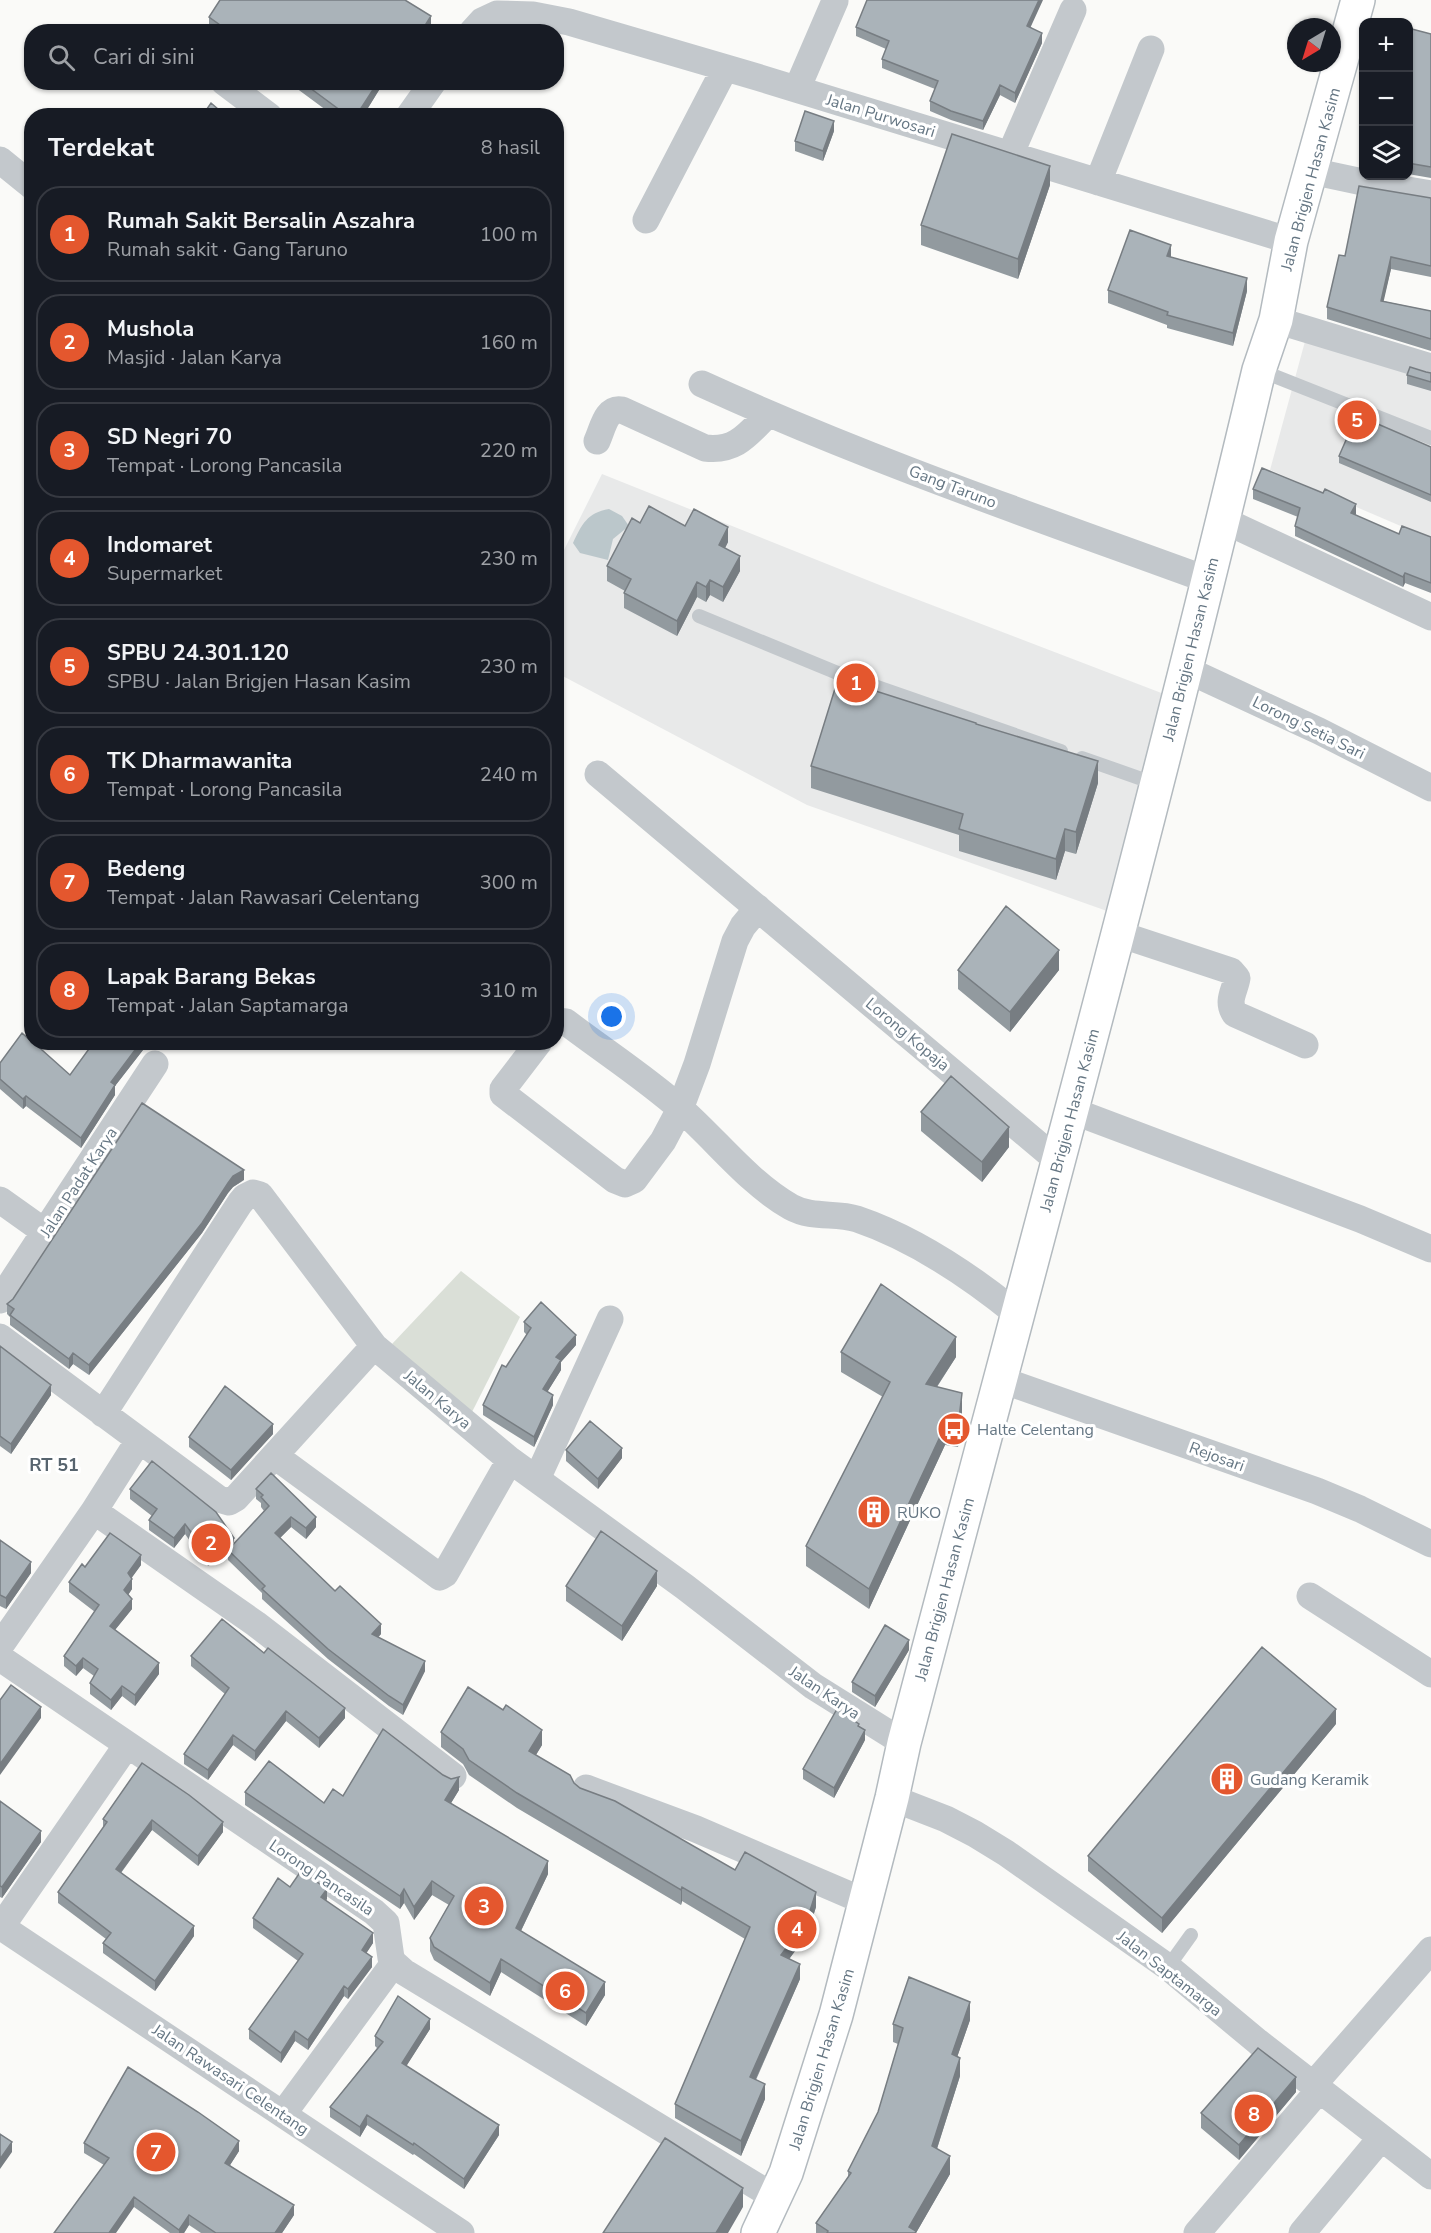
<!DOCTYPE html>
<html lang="id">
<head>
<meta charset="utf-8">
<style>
  :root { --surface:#171b24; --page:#20242c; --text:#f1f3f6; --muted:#9ea1a6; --line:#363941; --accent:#e4572e }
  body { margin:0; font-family:"Nunito Sans",sans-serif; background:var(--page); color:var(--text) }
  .controls { position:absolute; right:18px; top:18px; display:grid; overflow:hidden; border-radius:12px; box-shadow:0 2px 4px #0004 }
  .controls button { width:54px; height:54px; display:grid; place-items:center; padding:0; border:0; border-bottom:2px solid var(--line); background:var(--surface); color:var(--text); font:30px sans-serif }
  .compass { position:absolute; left:1287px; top:18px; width:54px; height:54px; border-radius:50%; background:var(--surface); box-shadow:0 2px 4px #0004; rotate:218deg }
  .you { position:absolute; left:612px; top:1017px; width:21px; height:21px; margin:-15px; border:4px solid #fff; border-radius:50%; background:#1a73e8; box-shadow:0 0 0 9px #1a73e833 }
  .badge { display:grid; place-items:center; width:39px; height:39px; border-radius:50%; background:var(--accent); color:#fff; font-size:20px; font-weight:700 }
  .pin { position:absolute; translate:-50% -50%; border:3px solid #fff; box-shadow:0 2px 6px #0006 }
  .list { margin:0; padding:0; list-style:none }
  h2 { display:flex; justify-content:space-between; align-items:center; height:78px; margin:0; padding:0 24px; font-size:26px }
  h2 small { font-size:20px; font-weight:400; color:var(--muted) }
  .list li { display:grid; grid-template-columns:39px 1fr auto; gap:18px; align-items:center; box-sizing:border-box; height:96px; margin:0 12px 12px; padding:0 12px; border:2px solid var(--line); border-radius:24px }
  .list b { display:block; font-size:22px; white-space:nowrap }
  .list p { margin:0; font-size:20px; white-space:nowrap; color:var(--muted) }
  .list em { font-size:20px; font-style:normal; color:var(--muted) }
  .icon { flex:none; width:33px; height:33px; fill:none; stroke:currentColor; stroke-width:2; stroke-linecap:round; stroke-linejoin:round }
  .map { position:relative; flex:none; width:1431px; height:2233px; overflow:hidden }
  .search { position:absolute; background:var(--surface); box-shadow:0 2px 4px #0004; left:24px; top:24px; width:540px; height:66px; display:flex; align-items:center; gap:15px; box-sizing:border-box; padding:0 21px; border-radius:24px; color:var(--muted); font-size:22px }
  .panel { position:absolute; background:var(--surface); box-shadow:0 2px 4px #0004; left:24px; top:108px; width:540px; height:942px; border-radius:24px }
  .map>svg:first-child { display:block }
</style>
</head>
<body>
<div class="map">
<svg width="1431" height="2233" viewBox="0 0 1431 2233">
  <rect width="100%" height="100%" fill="#fafaf8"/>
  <path fill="#e8e9e9" d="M1307,334L1431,370V539L1270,470Z
    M602,474L882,586L1164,694L1107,911L807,805L557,673L556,566Z"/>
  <path fill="#dadfd7" d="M461,1271L520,1317L471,1414L392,1344Z"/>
  <path fill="#bbc7cb" d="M609,509L622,516L629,526L613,539L608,560L580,553L573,543C582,524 587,513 609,509Z"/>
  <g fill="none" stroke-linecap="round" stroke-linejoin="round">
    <defs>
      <path id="secondary" d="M758,2233L786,2173L836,2015L892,1798L904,1743C1024,1286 1150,830 1259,370L1276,320L1291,241L1358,0"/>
    </defs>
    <use href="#secondary" stroke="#b3babf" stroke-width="36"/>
    <path stroke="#c3c8cc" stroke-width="14" d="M1259,370L1431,438
      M699,616L840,674L1061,751
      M1082,758L1156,784
      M1168,1967L1191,1935"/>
    <path stroke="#c3c8cc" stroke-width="27" d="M472,32L482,21L497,14L533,15L569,22L757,77L1291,241
      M224,82L269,116
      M797,89L835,1
      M409,116L433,82
      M1010,155L1073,10
      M0,160L32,186
      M1311,171L1372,184L1431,194
      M1098,182L1151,49
      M646,220L725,68
      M1276,320L1431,367
      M702,384C866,459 1038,518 1208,580
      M597,441C603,428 606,407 622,410L705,448C736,452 748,434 768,414
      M1223,520L1431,617
      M1185,669L1319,731L1431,788
      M598,774L1058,1161
      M1119,934L1231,971L1237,978C1235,991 1226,1001 1235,1014L1305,1045
      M556,1021L566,1022C604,1051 646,1078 682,1110C718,1142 749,1183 791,1207C813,1219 835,1212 857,1219C916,1239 969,1275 1017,1314
      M539,1042L503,1089V1094L615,1180L625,1184L634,1180L663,1141L680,1109L697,1064L735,941L743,926L758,908
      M1073,1111L1360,1219L1431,1249
      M0,1200L45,1232
      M0,1300L155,1064
      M0,1337L219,1499L229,1502L236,1498L374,1346L510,1460L685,1587L813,1686L904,1743
      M999,1379L1317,1491L1360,1509L1431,1544
      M103,1414L240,1203L245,1197L253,1193L260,1195L374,1346
      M275,1456L440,1577L445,1574L510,1460
      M537,1479L610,1319
      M94,1511L256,1624L453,1776
      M1310,1596L1431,1674
      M0,1646L94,1511L139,1440
      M0,1658L374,1912L386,1923L391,1958L394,1963L404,1972L776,2198
      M586,1788L696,1829L866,1902
      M892,1798L946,1819L975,1834L1006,1853L1168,1967L1258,2042L1431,2176
      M0,1926L461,2233
      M1,1927L127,1745
      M1313,2085L1431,1950
      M283,2114L394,1963
      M1197,2233L1319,2090
      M1302,2233L1381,2138"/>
    <use href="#secondary" stroke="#fff" stroke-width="33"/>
  </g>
  <path fill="#929a9f" d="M209,17L431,26L427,32H216L209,27Z
    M856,27H1031L1042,43L1015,103L1000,95L983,130L951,120L930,111V101L935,89L882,68V59L886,49L856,36Z
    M1408,28L1431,34V178L1408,174Z
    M288,82H384L363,116H334Z
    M834,131L823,161L795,151V141Z
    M1050,185L1018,279L921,245V225Z
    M1429,198H1431V277L1391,269L1383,301L1431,311V351L1327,319V307L1345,256Z
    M1171,257L1247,291L1233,346L1167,328V325L1108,303V290Z
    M1426,372L1431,373V391L1407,384V375Z
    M1431,447V502L1339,463V456Z
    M1253,489L1355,515L1399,534L1431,537V593L1405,583L1403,587L1295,536V526L1298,517L1253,499Z
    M640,523L685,526L728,542L725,548L740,571L723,602L710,595L706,602L697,597L677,636L624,608V593L625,591L607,581V566Z
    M976,725L1098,783L1076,854L1065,851L1056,880L959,851V835L811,788V766Z
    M958,970H1059L1010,1032L958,989Z
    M143,1042V1050L115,1086V1095L81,1148L26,1106L23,1109L0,1089V1063L70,1075Z
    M921,1112L1009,1147L982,1182L921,1131Z
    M244,1180L233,1187L228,1193L202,1233L89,1375L73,1364L69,1369L10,1325V1317L7,1314V1304Z
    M524,1322L576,1345L561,1362V1370L547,1392L553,1405L534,1447L483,1415V1405L506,1367L527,1335L524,1332Z
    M0,1346L51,1395L11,1454L0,1446Z
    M841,1352L956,1357L937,1387L962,1412L958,1447L945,1445L869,1609L806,1566V1546L883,1397L841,1372Z
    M273,1434L231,1480L189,1447V1437Z
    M566,1450L622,1458L598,1489L566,1461Z
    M130,1489L234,1544L264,1511L261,1507V1503L256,1499V1489L316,1527L306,1539L291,1527L280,1538L381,1634L378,1637L425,1671L403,1715L389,1706L328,1659L262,1599V1593L228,1560V1552L208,1566L185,1534L174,1548L149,1530V1520L152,1516L130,1499Z
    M0,1540L31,1573L6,1609L0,1606Z
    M141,1565L131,1578L132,1589L128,1595L132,1609L115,1630L159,1674L135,1706L122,1696L111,1710L90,1694V1683L94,1676L83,1668L76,1676L64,1666V1656L95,1612L69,1592V1582L85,1567Z
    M566,1586H657L622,1641L566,1601Z
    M909,1650L875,1707L852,1692V1682Z
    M191,1656L345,1718L319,1748L286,1721L255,1761L233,1745L208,1780L184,1764V1754L225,1694L191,1666Z
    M1336,1724L1162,1933L1088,1871V1856Z
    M441,1732L542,1745L536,1755L580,1788L735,1870L816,1907L807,1935L789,1959L800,1979L756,2080L765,2099L741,2156L675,2118V2104L745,1939L682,1901L681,1905L517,1808L469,1775L463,1764L441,1747Z
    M865,1740L834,1798L803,1779V1769Z
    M142,1763L223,1832L198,1866L152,1830L121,1873L194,1936L155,1991L103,1953V1943L106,1939L58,1903V1892L103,1828V1819Z
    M459,1790L451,1803L548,1874L521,1931L605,1995L586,2026L501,1972L490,1996L434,1960L430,1951V1938L449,1905L432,1895L414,1920L404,1903L400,1909L245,1805V1792L324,1803L343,1796Z
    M0,1801L41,1842L2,1898L0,1897Z
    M290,1887L327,1899L326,1900L373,1943L366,1953L372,1967L348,1999L344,1996L308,2050L295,2041L281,2063L249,2039V2029L298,1961L253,1928V1918Z
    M970,2020L957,2057L960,2076L937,2149L950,2174L916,2233H816V2223L848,2178V2171L878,2112L898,2044L893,2042V2024Z
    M430,2029L406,2066L499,2135L464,2189L414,2154L413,2155L367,2125L360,2137L330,2117V2107L377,2048L375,2046V2036Z
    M1296,2092L1239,2160L1201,2128V2113Z
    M84,2143L239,2151L230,2165L294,2215L282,2233H201L189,2225L184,2233H170L134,2207L104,2165L84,2153Z"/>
  <path fill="#777d82" d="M1039,0H1043L1027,35V26Z
    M431,16V26L427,32H421Z
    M1042,33V43L1015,103V93Z
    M378,82H384L363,116H356Z
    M1000,85V95L983,130V121Z
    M834,121V131L823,161V151Z
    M1050,166V185L1018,279V259Z
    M1171,245V258L1167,256Z
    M1391,257V269L1381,313V301Z
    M1247,278V291L1233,346V333Z
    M1356,504V514L1351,523V513Z
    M728,527V542L719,560V545Z
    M740,556V571L723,602V587Z
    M1405,573V583L1403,587V577Z
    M710,580V595L706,602V587Z
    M697,582V597L677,636V621Z
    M1098,761V783L1076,854V832Z
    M1065,829V851L1056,880V859Z
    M1059,950V970L1010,1032V1012Z
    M141,1042H143V1050L115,1086V1095L81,1148V1138L111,1082Z
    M26,1096V1106L23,1109V1099Z
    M1009,1127V1147L982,1182V1162Z
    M244,1170V1180L233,1187L228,1193L202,1233L89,1375V1365L228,1183L233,1176Z
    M576,1335V1345L561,1362V1370L543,1399V1389L556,1357Z
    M956,1337V1357L926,1403V1384Z
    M73,1353V1364L69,1369V1359Z
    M51,1385V1395L11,1454V1444Z
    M962,1393V1412L958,1447V1427Z
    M553,1395V1405L534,1447V1437Z
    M273,1424V1434L231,1480V1470Z
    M945,1426V1445L869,1609V1589Z
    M622,1448V1458L598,1489V1479Z
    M291,1517V1527L275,1543V1533Z
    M316,1517V1527L306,1539V1528Z
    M185,1524V1534L174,1548V1538Z
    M234,1538V1548L228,1550V1552L208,1566V1555Z
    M141,1555V1565L128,1583V1573Z
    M31,1562V1573L6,1609V1598Z
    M657,1571V1586L622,1641V1626Z
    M132,1579V1589L124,1601V1590Z
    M132,1599V1609L110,1636V1626Z
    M381,1624V1634L372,1644V1634Z
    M909,1640V1650L875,1707V1696Z
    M83,1658V1668L76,1676V1666Z
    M425,1661V1671L403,1715V1705Z
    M159,1663V1674L135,1706V1695Z
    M122,1686V1696L111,1710V1700Z
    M41,1707V1718L0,1775V1764Z
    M345,1708V1718L319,1748V1738Z
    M1336,1709V1724L1162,1933V1918Z
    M286,1711V1721L255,1761V1751Z
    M542,1730V1745L529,1766V1751Z
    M865,1730V1740L834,1798V1788Z
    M233,1735V1745L208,1780V1770Z
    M459,1777V1790L445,1813V1800Z
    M152,1820V1830L116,1879V1869Z
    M223,1822V1832L198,1866V1856Z
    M41,1831V1842L2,1898V1887Z
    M548,1861V1874L516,1941V1928Z
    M432,1881V1895L414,1920V1907Z
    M682,1887V1901L681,1905V1890Z
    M327,1889V1899L321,1907V1897Z
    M404,1889V1903L400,1909V1896Z
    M816,1892V1907L807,1935L781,1970V1955Z
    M194,1926V1936L155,1991V1981Z
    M373,1933V1943L362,1960V1950Z
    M372,1957V1967L348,1999V1989Z
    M501,1959V1972L490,1996V1983Z
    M800,1964V1979L750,2092V2077Z
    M605,1982V1995L586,2026V2013Z
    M344,1986V1996L308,2050V2040Z
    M970,2002V2020L952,2072V2054Z
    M430,2019V2029L402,2073V2063Z
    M295,2031V2041L281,2063V2053Z
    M960,2058V2076L932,2164V2146Z
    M1296,2077V2092L1239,2160V2145Z
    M765,2084V2099L741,2156V2141Z
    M367,2115V2125L360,2137V2127Z
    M499,2125V2135L464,2189V2179Z
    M239,2141V2151L225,2173V2163Z
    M12,2142V2152L0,2169V2159Z
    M950,2156V2174L916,2233H909V2227Z
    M743,2188V2207L728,2233H716Z
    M134,2197V2207L116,2233H109Z
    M294,2205V2215L282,2233H275Z
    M189,2215V2225L184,2233H179V2230Z"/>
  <path fill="#aab3b9" stroke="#777d82" stroke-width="1.5" d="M220,0H405L431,16L421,32H230L209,17Z
    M867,0H1039L1027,26L1042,33L1015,93L1000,85L983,121L951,111L930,101L938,81L882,59L889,41L856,27Z
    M1408,28L1431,34V167L1408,163Z
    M302,82H378L356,116H348Z
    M211,103L226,116H202Z
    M805,111L834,121L823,151L795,141Z
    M952,134L1050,166L1018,259L921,225Z
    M1359,186L1431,198V266L1391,257L1381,301L1431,311V339L1327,307L1339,255L1345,256Z
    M1130,230L1171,245L1167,256L1247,278L1233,333L1167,315L1168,312L1108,290Z
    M1410,367L1426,372L1431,373V382L1407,375Z
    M1357,415L1431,447V495L1339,456Z
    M1262,468L1323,493L1325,489L1356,504L1351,513L1399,534L1402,526L1431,537V583L1405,573L1403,577L1295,526L1300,508L1253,489Z
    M649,506L685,526L694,509L728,527L719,545L740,556L723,587L710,580L706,587L697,582L677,621L624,593L631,579L607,566L632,518L640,523Z
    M838,679L976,723V724L1098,761L1076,832L1065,829L1056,859L959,829L963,814L811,766Z
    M1006,906L1059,950L1010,1012L958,970Z
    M22,1033L32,1042H33L70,1075L94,1042H141L111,1082L115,1085L81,1138L26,1096L23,1099L0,1079V1063Z
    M951,1076L1009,1127L982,1162L921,1112Z
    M142,1103L244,1170L233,1176L228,1183L202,1223L89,1365L73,1353L69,1359L10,1315L14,1309L7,1304L13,1299Z
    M881,1284L956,1337L926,1384L962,1393L958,1427L945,1426L869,1589L806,1546L890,1382L841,1352Z
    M541,1302L576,1335L556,1357L561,1360L543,1389L553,1395L534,1437L483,1405L502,1365L506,1367L531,1328L524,1322Z
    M0,1346L51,1385L11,1444L0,1436Z
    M225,1386L273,1424L231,1470L189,1437Z
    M590,1421L622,1448L598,1479L566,1450Z
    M152,1461L216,1512L234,1538L208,1555L185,1524L174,1538L149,1520L157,1509L130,1489Z
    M271,1473L316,1517L306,1528L291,1517L275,1533L335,1591L340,1586L381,1624L372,1634L425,1661L403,1705L389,1696L328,1649L262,1589L265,1586L228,1550L269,1506L261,1497L263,1495L256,1489Z
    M601,1531L657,1571L622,1626L566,1586Z
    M110,1533L141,1555L128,1573L132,1579L124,1590L132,1599L110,1626L159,1663L135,1695L122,1686L111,1700L90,1683L98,1669L83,1658L76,1666L64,1656L99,1605L69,1582L82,1564L85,1567Z
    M0,1540L31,1562L6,1598L0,1595Z
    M222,1619L264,1653L268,1648L345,1708L319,1738L286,1711L255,1751L233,1735L208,1770L184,1754L229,1688L191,1656Z
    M885,1625L909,1640L875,1696L852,1682Z
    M1262,1647L1336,1709L1162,1918L1088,1856Z
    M11,1685L41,1707L0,1764V1700Z
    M468,1687L503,1710L506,1705L542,1730L529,1751L570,1775L574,1783L580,1788L615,1801L735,1870L745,1852L816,1892L807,1920L781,1955L800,1964L750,2077L765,2084L741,2141L675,2104L750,1927L682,1887L681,1890L517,1793L469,1760L463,1749L441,1732Z
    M837,1709L859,1724L858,1726L865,1730L834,1788L803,1769Z
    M383,1729L443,1775L451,1779L459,1777L445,1800L548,1861L516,1928L605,1982L586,2013L501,1959L490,1983L434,1947L430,1938L454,1896L432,1881L414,1907L404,1889L400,1896L245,1792L269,1761L324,1803L333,1789L343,1796Z
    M142,1763L189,1795L223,1822L198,1856L152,1820L116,1869L194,1926L155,1981L103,1943L111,1933L58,1892L107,1822L103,1819Z
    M0,1801L41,1831L2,1887L0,1886Z
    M301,1871L327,1889L321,1897L373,1933L362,1950L372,1957L348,1989L344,1986L308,2040L295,2031L281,2053L249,2029L303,1954L253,1918L278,1878L290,1887Z
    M909,1977L970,2002L952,2054L960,2058L932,2146L950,2156L909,2227L916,2231L915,2233H827L828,2231L816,2223L851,2173L848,2171L878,2112L903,2028L893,2024Z
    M398,1996L430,2019L402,2063L499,2125L464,2179L414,2143L413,2145L367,2115L360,2127L330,2107L383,2042L375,2036Z
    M1258,2048L1296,2077L1239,2145L1201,2113Z
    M128,2067L198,2112L239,2141L225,2163L294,2205L275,2233H216L189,2215L179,2230L134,2197L109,2233H54L109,2158L84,2143Z
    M0,2134L12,2142L0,2159Z
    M665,2138L743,2188L716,2233H603Z"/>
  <defs>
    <symbol id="bus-disc" viewBox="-11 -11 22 22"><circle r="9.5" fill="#e4572e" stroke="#fff"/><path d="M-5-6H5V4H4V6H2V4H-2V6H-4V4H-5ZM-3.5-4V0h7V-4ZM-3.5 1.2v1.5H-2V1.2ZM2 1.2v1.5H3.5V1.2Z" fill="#fff"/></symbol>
    <symbol id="building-disc" viewBox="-11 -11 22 22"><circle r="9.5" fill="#e4572e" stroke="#fff"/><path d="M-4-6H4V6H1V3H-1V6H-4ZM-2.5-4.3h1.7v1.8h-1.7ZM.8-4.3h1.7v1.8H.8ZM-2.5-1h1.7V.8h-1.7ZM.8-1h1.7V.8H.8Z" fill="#fff"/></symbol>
  </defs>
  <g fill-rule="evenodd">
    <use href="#bus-disc" x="935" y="1410" width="38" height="38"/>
    <use href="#building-disc" x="855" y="1493" width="38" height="38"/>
    <use href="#building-disc" x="1208" y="1760" width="38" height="38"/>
  </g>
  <g text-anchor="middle" stroke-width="6" stroke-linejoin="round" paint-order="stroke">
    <g font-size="16" fill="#657683" stroke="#fff">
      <text transform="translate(881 115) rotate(17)" y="6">Jalan Purwosari</text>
      <text transform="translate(1310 179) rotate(-75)" y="6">Jalan Brigjen Hasan Kasim</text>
      <text transform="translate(953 486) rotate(21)" y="6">Gang Taruno</text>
      <text transform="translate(1190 649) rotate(-76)" y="6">Jalan Brigjen Hasan Kasim</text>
      <text transform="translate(1309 727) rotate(26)" y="6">Lorong Setia Sari</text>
      <text transform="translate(908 1034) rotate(40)" y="6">Lorong Kopaja</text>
      <text transform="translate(1069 1120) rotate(-75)" y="6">Jalan Brigjen Hasan Kasim</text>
      <text transform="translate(78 1182) rotate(-57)" y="6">Jalan Padat Karya</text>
      <text transform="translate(438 1399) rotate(40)" y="6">Jalan Karya</text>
      <text transform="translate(1217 1456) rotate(20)" y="6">Rejosari</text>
      <text transform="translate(944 1589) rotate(-75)" y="6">Jalan Brigjen Hasan Kasim</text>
      <text transform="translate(825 1692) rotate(34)" y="6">Jalan Karya</text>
      <text transform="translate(322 1877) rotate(34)" y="6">Lorong Pancasila</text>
      <text transform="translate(1170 1973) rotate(38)" y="6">Jalan Saptamarga</text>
      <text transform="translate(821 2059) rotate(-73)" y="6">Jalan Brigjen Hasan Kasim</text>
      <text transform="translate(231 2079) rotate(34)" y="6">Jalan Rawasari Celentang</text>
    </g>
    <g font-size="16" fill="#657683" stroke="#fff" text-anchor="start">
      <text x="977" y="1435">Halte Celentang</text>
      <text x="897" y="1518">RUKO</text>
      <text x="1250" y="1785">Gudang Keramik</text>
    </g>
    <g font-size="18" font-weight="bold" fill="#57646e" stroke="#fff">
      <text x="54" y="1471">RT 51</text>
    </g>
  </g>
</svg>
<div class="controls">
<button>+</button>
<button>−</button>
<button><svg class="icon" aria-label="layers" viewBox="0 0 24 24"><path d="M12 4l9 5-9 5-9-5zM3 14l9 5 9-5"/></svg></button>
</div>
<svg class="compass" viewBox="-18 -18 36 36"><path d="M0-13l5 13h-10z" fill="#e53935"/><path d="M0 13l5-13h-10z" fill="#9ea1a6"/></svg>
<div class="you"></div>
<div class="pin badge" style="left:856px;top:683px">1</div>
<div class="pin badge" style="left:211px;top:1543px">2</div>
<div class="pin badge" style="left:484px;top:1906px">3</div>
<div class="pin badge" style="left:797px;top:1929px">4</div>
<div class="pin badge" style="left:1357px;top:420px">5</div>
<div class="pin badge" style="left:565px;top:1991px">6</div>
<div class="pin badge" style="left:156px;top:2152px">7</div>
<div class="pin badge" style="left:1254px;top:2114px">8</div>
<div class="search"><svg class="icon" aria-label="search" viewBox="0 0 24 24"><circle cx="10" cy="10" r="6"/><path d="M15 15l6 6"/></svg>Cari di sini</div>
<section class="panel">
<h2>Terdekat<small>8 hasil</small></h2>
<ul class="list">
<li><span class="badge">1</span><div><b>Rumah Sakit Bersalin Aszahra</b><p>Rumah sakit · Gang Taruno</p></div><em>100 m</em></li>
<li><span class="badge">2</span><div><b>Mushola</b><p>Masjid · Jalan Karya</p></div><em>160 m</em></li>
<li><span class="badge">3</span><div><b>SD Negri 70</b><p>Tempat · Lorong Pancasila</p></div><em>220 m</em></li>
<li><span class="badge">4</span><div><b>Indomaret</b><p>Supermarket</p></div><em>230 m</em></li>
<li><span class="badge">5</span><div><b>SPBU 24.301.120</b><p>SPBU · Jalan Brigjen Hasan Kasim</p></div><em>230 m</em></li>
<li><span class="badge">6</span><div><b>TK Dharmawanita</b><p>Tempat · Lorong Pancasila</p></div><em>240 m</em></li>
<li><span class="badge">7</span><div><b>Bedeng</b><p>Tempat · Jalan Rawasari Celentang</p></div><em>300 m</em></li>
<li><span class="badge">8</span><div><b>Lapak Barang Bekas</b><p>Tempat · Jalan Saptamarga</p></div><em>310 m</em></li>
</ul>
</section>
</div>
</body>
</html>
